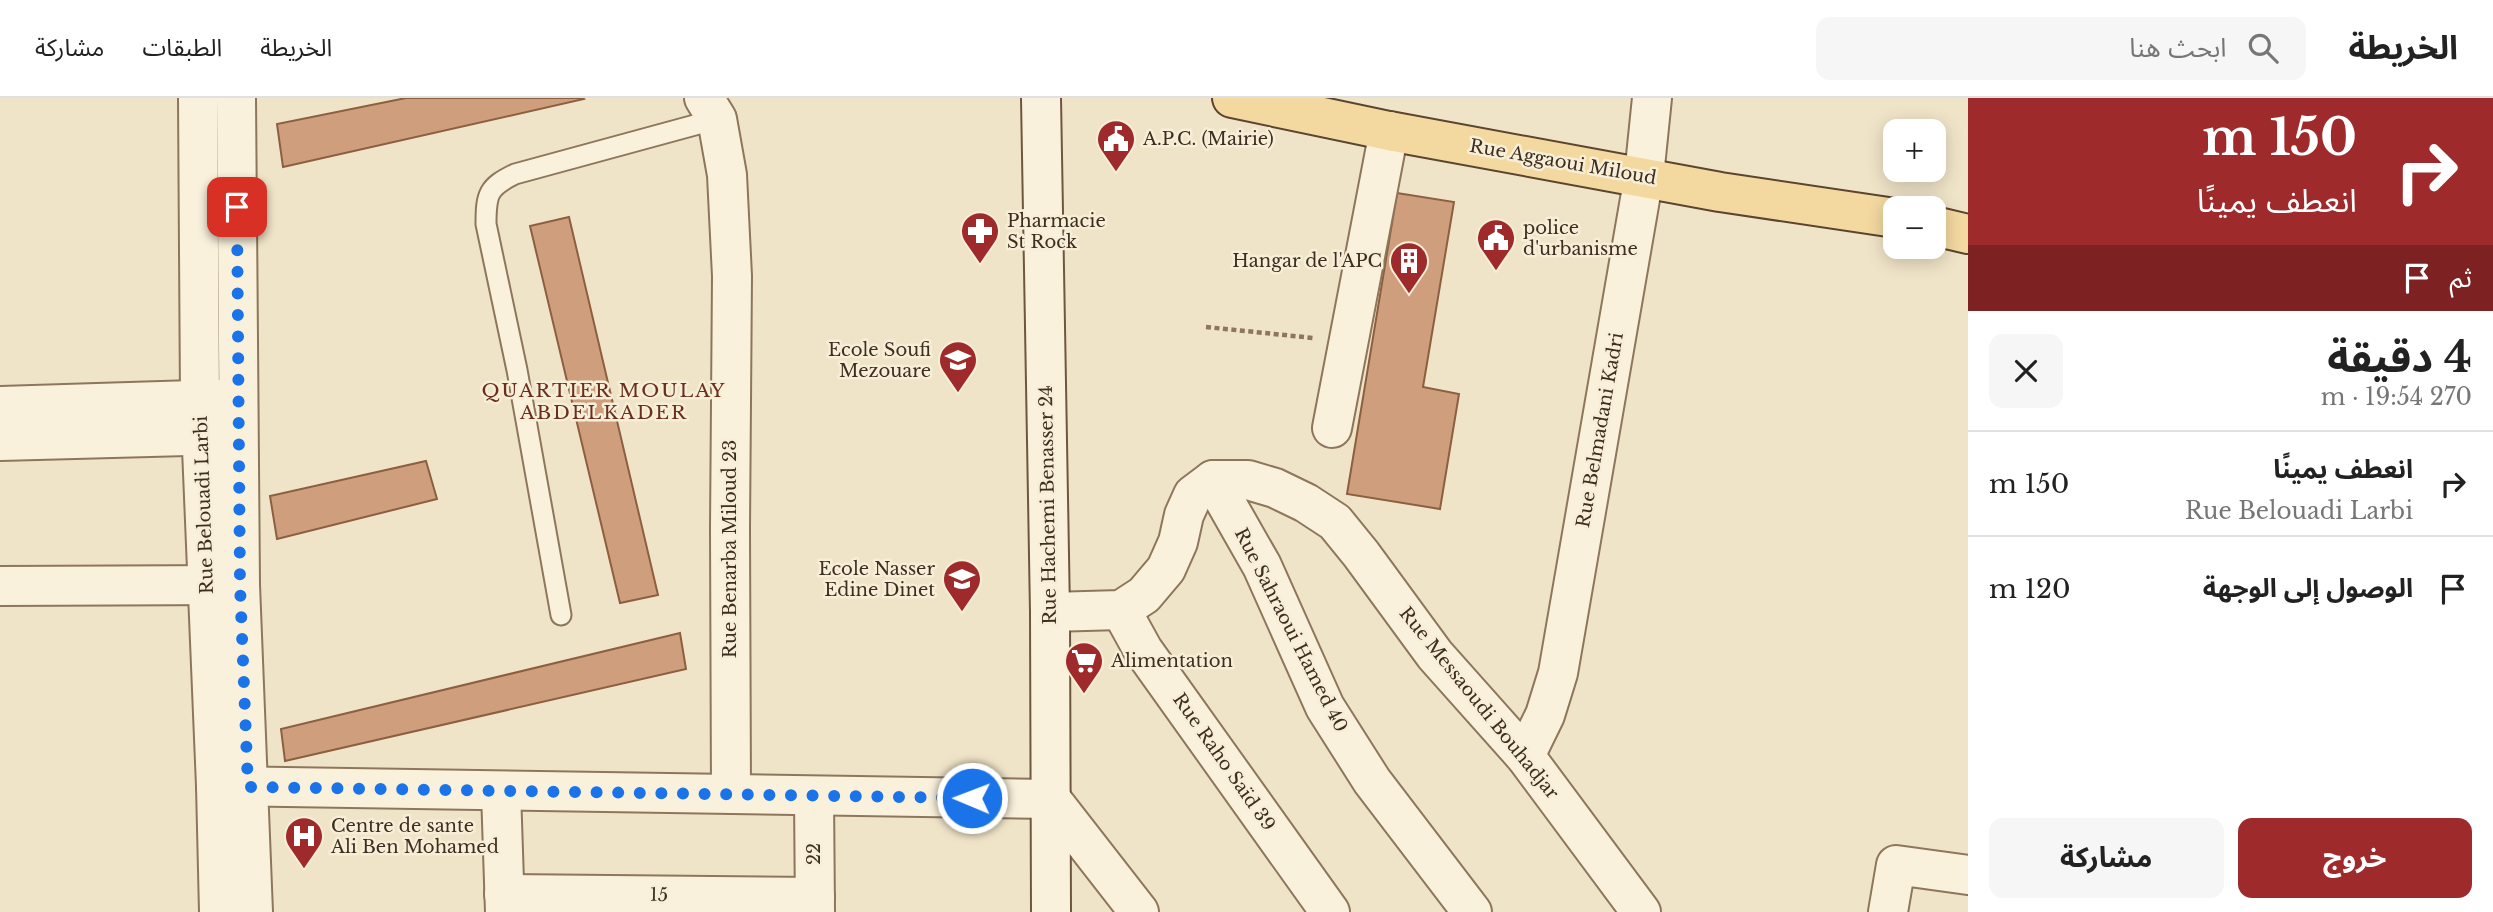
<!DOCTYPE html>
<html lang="ar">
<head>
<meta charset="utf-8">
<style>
  body { margin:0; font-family:"Libre Baskerville","Noto Sans Arabic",serif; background:#f6f6f6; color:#222; direction:rtl; height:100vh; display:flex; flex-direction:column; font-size:26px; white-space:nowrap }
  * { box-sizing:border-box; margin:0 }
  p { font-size:23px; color:#767676 }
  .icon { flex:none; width:38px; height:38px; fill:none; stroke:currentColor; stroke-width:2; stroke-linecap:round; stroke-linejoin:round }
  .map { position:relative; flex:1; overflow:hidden; direction:ltr }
  .drawer { display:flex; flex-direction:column; background:#fff; width:525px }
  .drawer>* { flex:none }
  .hud { background:#9e2a2b; color:#fff; overflow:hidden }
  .tools { position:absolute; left:1883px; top:21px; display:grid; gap:14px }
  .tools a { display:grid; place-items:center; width:63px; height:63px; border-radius:14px; background:#fff; box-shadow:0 4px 18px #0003; font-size:35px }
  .pin { position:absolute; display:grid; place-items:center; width:60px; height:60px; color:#fff; margin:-30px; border-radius:14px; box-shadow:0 4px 10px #0006 }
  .me { position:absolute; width:77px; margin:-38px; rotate:271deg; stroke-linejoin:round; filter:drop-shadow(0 0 5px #0008) }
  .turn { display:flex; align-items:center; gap:24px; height:147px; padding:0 21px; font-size:32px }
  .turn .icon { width:91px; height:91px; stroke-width:2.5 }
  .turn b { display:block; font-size:49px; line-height:60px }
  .then { display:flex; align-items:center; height:66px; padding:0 21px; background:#0003; gap:14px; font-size:26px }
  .round { display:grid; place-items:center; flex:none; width:74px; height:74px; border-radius:14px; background:#f6f6f6 }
  .headline { display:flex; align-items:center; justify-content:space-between; height:119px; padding:0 21px }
  h1 { font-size:42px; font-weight:700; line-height:52px }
  .cta { display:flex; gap:14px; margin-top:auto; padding:14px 21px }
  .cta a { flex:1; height:80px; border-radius:14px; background:#9e2a2b; color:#fff; font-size:28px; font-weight:700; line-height:80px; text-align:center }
  .cta a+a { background:#f6f6f6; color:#222 }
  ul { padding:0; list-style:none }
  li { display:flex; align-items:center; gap:21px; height:105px; padding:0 21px; border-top:2px solid #e0e0e0 }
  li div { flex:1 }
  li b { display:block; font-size:26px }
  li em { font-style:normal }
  header { display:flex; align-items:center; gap:42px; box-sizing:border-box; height:98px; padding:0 35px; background:#fff; border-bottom:2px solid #e0e0e0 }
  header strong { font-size:33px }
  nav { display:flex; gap:38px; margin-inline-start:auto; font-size:24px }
  .search { width:490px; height:63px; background:#f6f6f6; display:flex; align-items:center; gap:18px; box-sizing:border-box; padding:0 24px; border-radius:14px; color:#767676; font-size:26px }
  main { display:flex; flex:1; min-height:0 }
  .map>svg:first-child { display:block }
</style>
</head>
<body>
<header>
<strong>الخريطة</strong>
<div class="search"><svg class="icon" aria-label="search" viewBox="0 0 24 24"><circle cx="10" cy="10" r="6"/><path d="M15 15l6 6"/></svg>ابحث هنا</div>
<nav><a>الخريطة</a><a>الطبقات</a><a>مشاركة</a></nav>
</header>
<main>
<section class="drawer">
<div class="hud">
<div class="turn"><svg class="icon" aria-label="right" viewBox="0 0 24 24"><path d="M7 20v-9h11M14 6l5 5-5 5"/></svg><div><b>150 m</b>انعطف يمينًا</div></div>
<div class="then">ثم<svg class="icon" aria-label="arrive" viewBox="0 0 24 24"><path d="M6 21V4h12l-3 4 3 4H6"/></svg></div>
</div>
<div class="headline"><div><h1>4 دقيقة</h1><p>270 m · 19:54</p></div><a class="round"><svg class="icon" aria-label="close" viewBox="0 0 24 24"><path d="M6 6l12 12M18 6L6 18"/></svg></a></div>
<ul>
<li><svg class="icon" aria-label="right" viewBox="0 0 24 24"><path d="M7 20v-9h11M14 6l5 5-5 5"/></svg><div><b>انعطف يمينًا</b><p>Rue Belouadi Larbi</p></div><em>150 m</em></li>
<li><svg class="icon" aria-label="arrive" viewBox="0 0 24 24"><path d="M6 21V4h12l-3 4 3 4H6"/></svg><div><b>الوصول إلى الوجهة</b></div><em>120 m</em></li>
</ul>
<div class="cta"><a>خروج</a><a>مشاركة</a></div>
</section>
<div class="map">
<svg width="1968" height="814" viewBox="0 0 1968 814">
  <rect width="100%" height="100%" fill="#f0e4c8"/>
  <g fill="#cf9f7d" stroke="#8d5f41" stroke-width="2">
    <path d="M 406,0 L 583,0 L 584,1 L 283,69 L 277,26 Z"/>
    <path d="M 1397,95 L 1454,104 L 1423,289 L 1459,296 L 1440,411 L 1347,396 Z"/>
    <path d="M 569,119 L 658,497 L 620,505 L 530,128 Z"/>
    <path d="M 426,363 L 437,401 L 277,441 L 270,398 Z"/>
    <path d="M 680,535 L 686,571 L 285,663 L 281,631 Z"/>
  </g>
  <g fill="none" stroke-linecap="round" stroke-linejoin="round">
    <defs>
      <path id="lane" d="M 561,517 L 517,272 L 486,126 C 486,96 488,89 515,76 L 717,21"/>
      <g id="street">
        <path d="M 198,0 L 200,302 L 216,688 L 219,814"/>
        <path d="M 236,0 L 240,487 L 253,814"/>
        <path d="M 704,0 L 717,21 L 727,77 L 732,178 L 730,431 L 731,696"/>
        <path d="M 0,308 L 226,301"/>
        <path d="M 1332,330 L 1389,33"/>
        <path d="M 0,343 L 225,337"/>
        <path d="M 1213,382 L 1262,468 L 1325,609 L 1372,683 L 1472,814"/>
        <path d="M 0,488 L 231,487"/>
        <path d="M 1121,512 L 1143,552 L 1330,814"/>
        <path d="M 1050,514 L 1121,512 L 1144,497 L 1166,471 L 1178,444 L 1184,417 L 1193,397 L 1213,382 L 1248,382 L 1275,390 L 1306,405 L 1335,424 L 1361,456 L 1435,557 L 1525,658 L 1641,814"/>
        <path d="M 1525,658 L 1545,617 L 1558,575 L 1644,78 L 1652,0"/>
        <path d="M 216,688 L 1051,701 L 1139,814"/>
        <path d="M 501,693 L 505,814"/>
        <path d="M 814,698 L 815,814"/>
        <path d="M 504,796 L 815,799"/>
        <path d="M 1888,814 L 1896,767 L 1968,777"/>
      </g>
      <path id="secondary" d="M 1041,0 L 1050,514 L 1051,814"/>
      <g id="primary">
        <path d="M 1232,0 L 1389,33 L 1720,94 L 1895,120"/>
        <path d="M 1934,128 L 1968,136"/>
      </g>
    </defs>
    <use href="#lane" stroke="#8d765c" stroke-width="23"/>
    <use href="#street" stroke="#8d765c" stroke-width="42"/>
    <use href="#secondary" stroke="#6f573f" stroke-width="42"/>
    <use href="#primary" stroke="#5b4430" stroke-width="42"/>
    <path stroke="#8d765c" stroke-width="4.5" stroke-dasharray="5 3.5" stroke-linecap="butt" d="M 1206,229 L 1313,240"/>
    <use href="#lane" stroke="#faf1dc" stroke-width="19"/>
    <use href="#street" stroke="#faf1dc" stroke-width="38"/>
    <use href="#secondary" stroke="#faf1dc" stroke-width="38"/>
    <use href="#primary" stroke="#f3d9a0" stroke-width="38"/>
  </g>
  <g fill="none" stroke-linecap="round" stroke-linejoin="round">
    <path stroke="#1a73e8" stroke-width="12" stroke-dasharray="0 21.6" d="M 237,109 L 240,487 L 248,689 L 972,700"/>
  </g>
  <defs>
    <symbol id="civic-pin" viewBox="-11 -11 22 30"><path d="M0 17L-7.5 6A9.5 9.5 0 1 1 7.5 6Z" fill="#9e2a2b" stroke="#f7eed8"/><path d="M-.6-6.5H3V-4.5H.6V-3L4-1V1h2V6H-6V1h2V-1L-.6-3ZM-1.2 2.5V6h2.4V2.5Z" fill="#fff"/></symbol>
    <symbol id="pharmacy-pin" viewBox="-11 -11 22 30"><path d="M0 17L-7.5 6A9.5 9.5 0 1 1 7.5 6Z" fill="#9e2a2b" stroke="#f7eed8"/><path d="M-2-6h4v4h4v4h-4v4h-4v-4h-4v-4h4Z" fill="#fff"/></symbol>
    <symbol id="building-pin" viewBox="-11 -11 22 30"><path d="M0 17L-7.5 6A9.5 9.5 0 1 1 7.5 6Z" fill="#9e2a2b" stroke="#f7eed8"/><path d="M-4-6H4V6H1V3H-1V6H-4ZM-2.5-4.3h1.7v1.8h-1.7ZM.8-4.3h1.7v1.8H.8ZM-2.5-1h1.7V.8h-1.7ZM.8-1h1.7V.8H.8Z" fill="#fff"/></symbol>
    <symbol id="school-pin" viewBox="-11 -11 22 30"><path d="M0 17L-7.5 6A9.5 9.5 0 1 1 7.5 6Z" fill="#9e2a2b" stroke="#f7eed8"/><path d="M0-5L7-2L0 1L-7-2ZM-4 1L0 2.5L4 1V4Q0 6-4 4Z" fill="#fff"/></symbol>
    <symbol id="supermarket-pin" viewBox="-11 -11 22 30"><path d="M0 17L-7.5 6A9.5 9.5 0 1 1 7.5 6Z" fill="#9e2a2b" stroke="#f7eed8"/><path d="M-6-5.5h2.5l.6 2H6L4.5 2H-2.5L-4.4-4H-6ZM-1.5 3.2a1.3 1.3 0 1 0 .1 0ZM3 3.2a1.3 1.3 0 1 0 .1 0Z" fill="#fff"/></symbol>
    <symbol id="hospital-pin" viewBox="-11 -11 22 30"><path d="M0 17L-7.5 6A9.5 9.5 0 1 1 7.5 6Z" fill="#9e2a2b" stroke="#f7eed8"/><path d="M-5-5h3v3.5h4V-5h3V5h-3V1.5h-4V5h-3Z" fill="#fff"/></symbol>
  </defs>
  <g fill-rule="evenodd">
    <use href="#civic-pin" x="1094" y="19" width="44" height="60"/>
    <use href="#pharmacy-pin" x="958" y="111" width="44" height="60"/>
    <use href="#civic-pin" x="1474" y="118" width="44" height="60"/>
    <use href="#building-pin" x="1387" y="141" width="44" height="60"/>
    <use href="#school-pin" x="936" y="240" width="44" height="60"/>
    <use href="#school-pin" x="940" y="459" width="44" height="60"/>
    <use href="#supermarket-pin" x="1062" y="541" width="44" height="60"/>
    <use href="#hospital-pin" x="282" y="716" width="44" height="60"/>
  </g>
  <g text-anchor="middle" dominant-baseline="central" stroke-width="5" stroke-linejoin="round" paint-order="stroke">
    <g font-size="18" fill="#3d2e20" stroke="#f7eed8" text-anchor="start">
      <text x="1143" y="41">A.P.C. (Mairie)</text>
      <text x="1007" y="123">Pharmacie<tspan x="1007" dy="21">St Rock</tspan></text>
      <text x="1523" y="130">police<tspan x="1523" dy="21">d'urbanisme</tspan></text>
      <text x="1382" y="163" text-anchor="end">Hangar de l'APC</text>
      <text x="931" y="252" text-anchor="end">Ecole Soufi<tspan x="931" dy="21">Mezouare</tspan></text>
      <text x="935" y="471" text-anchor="end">Ecole Nasser<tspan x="935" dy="21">Edine Dinet</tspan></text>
      <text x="1111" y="563">Alimentation</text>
      <text x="331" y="728">Centre de sante<tspan x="331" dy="21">Ali Ben Mohamed</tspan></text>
    </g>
    <g font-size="18" fill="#3d2e20" stroke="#f7eed8">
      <text transform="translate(1563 64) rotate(10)">Rue Aggaoui Miloud</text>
      <text transform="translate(1600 332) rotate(-80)">Rue Belmadani Kadri</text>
      <text transform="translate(204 407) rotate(-92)">Rue Belouadi Larbi</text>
      <text transform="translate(1048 407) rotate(-91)">Rue Hachemi Benasser 24</text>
      <text transform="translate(730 451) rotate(-90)">Rue Benarba Miloud 23</text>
      <text transform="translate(1291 532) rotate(63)">Rue Sahraoui Hamed 40</text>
      <text transform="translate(1479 605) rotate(51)">Rue Messaoudi Bouhadjar</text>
      <text transform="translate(1224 664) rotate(55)">Rue Raho Saïd 39</text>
      <text transform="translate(814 756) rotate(-90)">22</text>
      <text transform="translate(659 797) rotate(1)">15</text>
    </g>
    <g font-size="19" letter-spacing="2" fill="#6b2e1e" stroke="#f7eed8">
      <text x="604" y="292">QUARTIER MOULAY<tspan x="604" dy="22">ABDELKADER</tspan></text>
    </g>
  </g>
</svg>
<div class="tools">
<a>+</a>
<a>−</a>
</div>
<div class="pin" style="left:237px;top:109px;background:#d93025"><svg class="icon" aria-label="arrive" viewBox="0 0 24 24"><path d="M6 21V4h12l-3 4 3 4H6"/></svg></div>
<svg class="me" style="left:972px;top:700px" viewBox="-20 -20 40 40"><circle r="17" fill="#1a73e8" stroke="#fff" stroke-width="3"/><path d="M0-11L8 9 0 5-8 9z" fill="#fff"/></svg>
</div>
</main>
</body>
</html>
